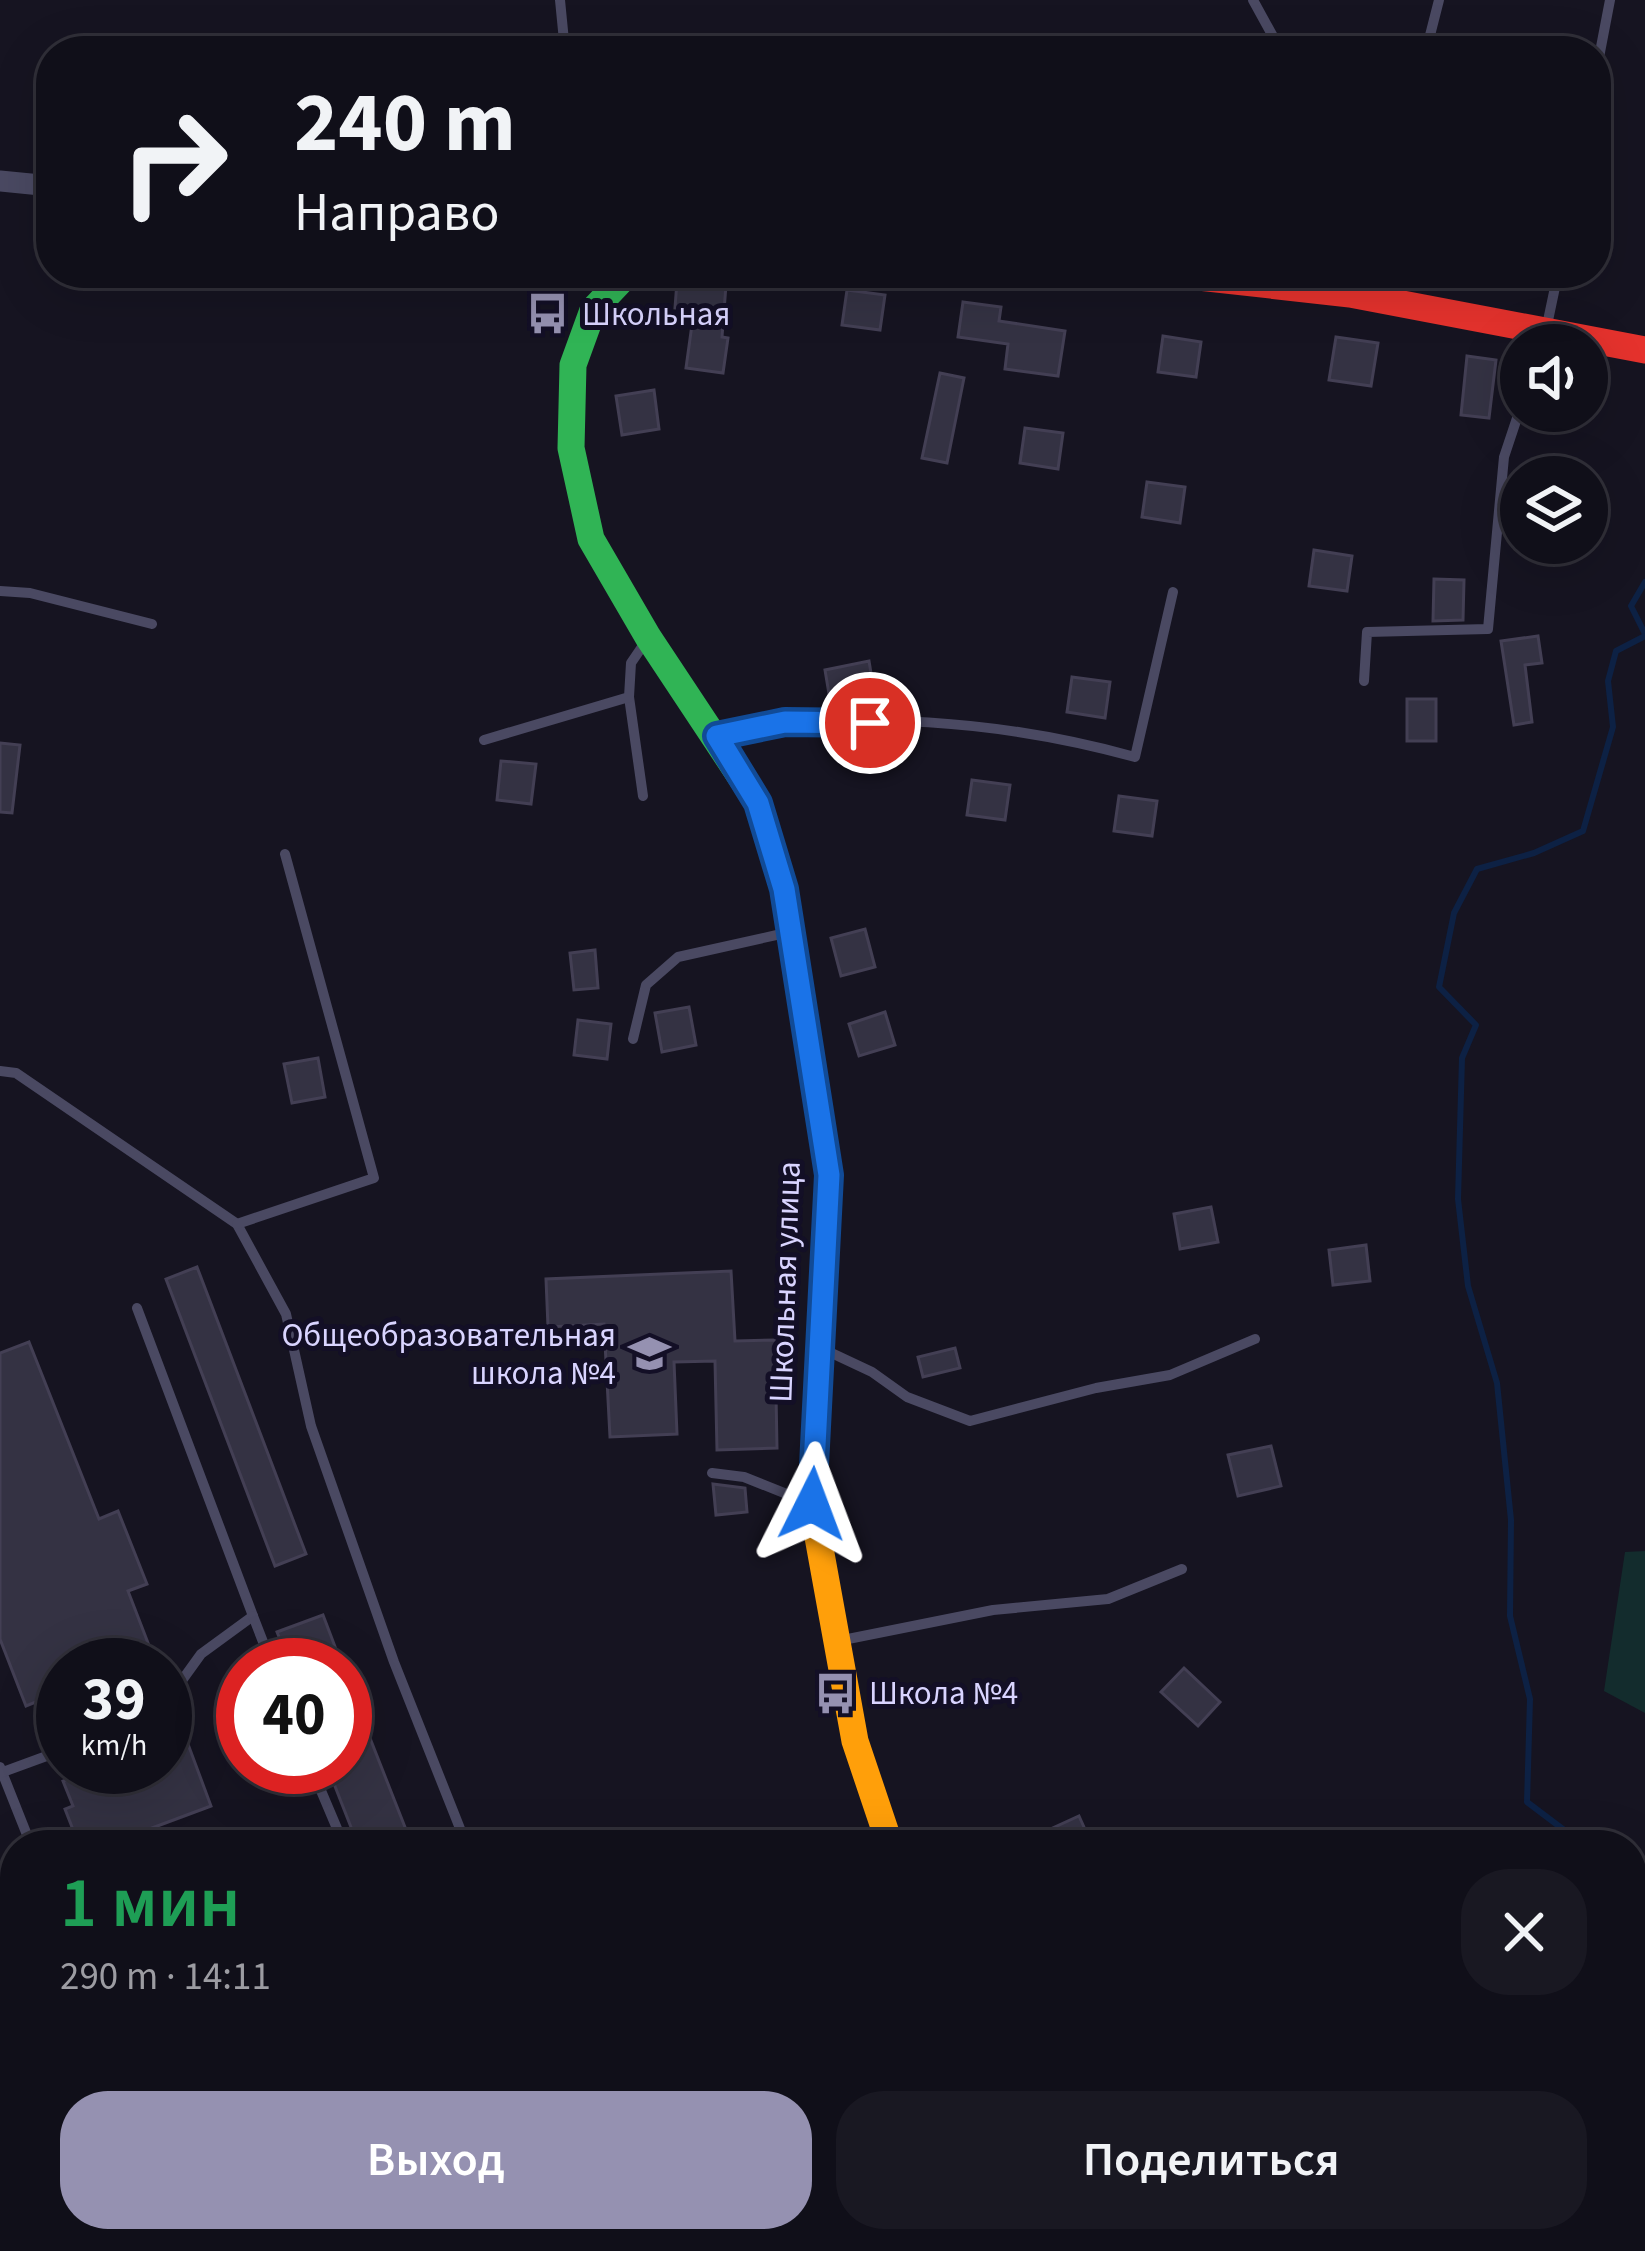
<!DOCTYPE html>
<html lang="ru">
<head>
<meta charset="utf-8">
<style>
  body { margin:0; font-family:"Source Sans 3",sans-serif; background:#191822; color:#f1f3f6; height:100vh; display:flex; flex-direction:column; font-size:45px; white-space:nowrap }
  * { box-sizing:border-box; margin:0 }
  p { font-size:39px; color:#9c9ca2 }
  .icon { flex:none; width:66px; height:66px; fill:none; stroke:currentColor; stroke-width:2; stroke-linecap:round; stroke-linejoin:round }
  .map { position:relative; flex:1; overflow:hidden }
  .panel { position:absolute; left:0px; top:1830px; width:1647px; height:423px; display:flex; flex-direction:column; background:#100f19; border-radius:48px 48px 0 0; box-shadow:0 12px 48px #0002,0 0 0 3px #302f38 }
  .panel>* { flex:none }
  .banner { position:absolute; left:36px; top:36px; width:1575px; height:252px; border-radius:48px; box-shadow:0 12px 48px #0002,0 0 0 3px #302f38; background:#100f19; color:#f1f3f6; overflow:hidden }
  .tools { position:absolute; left:1500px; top:324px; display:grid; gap:24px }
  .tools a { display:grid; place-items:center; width:108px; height:108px; border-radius:50%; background:#100f19; box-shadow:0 12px 48px #0002,0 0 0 3px #302f38; font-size:60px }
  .speed { position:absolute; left:36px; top:1638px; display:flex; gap:24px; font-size:60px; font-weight:700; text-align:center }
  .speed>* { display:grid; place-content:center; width:156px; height:156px; border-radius:50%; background:#100f19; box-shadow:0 12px 48px #0002,0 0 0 3px #302f38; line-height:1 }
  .speed small { font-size:30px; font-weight:400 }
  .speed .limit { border:18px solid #d22; background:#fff; color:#111 }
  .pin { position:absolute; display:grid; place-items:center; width:102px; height:102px; color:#fff; margin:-51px; border:6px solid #fff; border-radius:50%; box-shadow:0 3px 12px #0007 }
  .me { position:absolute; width:132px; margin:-66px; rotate:3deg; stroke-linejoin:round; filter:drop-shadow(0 0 9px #0008) }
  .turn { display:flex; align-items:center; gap:42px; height:252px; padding:0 60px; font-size:54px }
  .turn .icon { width:156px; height:156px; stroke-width:2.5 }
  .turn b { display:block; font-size:84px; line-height:102px }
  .round { display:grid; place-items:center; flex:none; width:126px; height:126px; border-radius:48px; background:#191822 }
  .headline { display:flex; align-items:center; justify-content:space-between; height:204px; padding:0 60px }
  h1 { font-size:72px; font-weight:600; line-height:90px; color:#1e9e55 }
  .primary-button { display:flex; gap:24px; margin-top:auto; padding:24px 60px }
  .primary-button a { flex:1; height:138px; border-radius:48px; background:#9591b1; color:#fff; font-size:48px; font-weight:600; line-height:138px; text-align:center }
  .primary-button a+a { background:#191822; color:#f1f3f6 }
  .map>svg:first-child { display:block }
</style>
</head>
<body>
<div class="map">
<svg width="1645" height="2251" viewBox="0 0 1645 2251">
  <rect width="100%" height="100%" fill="#161421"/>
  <path fill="#132c2d" d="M 1645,1551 L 1645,1713 L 1604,1691 L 1625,1552 Z"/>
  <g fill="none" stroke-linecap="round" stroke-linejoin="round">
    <g stroke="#0d2144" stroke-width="6">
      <path d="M 1645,582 L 1631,606 L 1645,634"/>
      <path d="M 1584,1845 L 1527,1802 L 1530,1699 L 1510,1616 L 1511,1520 L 1497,1383 L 1468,1286 L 1458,1199 L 1462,1058 L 1476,1025 L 1439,987 L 1454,913 L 1477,869 L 1534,853 L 1583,831 L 1613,727 L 1608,681 L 1616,651 L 1645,636"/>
      <path d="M 1632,2108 L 1645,2116"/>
    </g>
  </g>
  <g fill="#343243" stroke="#433f54" stroke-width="3">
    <path d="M 677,281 L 726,285 L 722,337 L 728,338 L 723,373 L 686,368 L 694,310 L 675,308 Z"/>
    <path d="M 847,290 L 885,295 L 880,330 L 842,325 Z"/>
    <path d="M 963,302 L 1001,307 L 999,321 L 1065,331 L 1058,376 L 1005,369 L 1008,344 L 958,337 Z"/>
    <path d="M 1163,336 L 1201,342 L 1196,377 L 1158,372 Z"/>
    <path d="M 1336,337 L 1378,343 L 1371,386 L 1329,380 Z"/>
    <path d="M 1467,356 L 1496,360 L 1489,418 L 1461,415 Z"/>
    <path d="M 940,373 L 964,378 L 947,463 L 922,458 Z"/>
    <path d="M 654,390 L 659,429 L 622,435 L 616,396 Z"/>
    <path d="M 1025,428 L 1063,433 L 1058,469 L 1020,463 Z"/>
    <path d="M 1147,482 L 1185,487 L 1180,523 L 1142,517 Z"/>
    <path d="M 1314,550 L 1352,556 L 1347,591 L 1309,586 Z"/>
    <path d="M 1434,579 L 1464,580 L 1463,620 L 1433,621 Z"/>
    <path d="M 1538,636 L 1542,663 L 1525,665 L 1532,722 L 1514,725 L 1501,641 Z"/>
    <path d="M 869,661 L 874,691 L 830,700 L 825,670 Z"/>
    <path d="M 1072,677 L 1110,682 L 1105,718 L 1067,712 Z"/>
    <rect x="1407" y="699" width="29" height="42"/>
    <path d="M 0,743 L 20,745 L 12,813 L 0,812 Z"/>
    <path d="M 501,761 L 536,764 L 531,804 L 497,800 Z"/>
    <path d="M 972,780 L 1010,785 L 1005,820 L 967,815 Z"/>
    <path d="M 1119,796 L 1157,801 L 1152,836 L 1114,831 Z"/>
    <path d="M 865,929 L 875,967 L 841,976 L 831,938 Z"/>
    <path d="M 595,950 L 598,988 L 574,990 L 570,953 Z"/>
    <path d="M 689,1007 L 696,1045 L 662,1052 L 655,1013 Z"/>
    <path d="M 885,1012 L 895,1045 L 859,1056 L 849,1024 Z"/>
    <path d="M 578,1020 L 611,1024 L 607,1059 L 574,1055 Z"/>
    <path d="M 318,1058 L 325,1097 L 292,1103 L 284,1064 Z"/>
    <path d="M 1211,1207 L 1218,1242 L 1180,1249 L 1174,1214 Z"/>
    <path d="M 1366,1245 L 1370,1281 L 1333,1285 L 1329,1250 Z"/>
    <path d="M 197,1267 L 306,1554 L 275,1566 L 166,1279 Z"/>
    <path d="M 731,1271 L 735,1341 L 775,1340 L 777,1448 L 717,1450 L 715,1361 L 674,1362 L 677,1434 L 610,1437 L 604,1324 L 548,1327 L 546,1279 Z"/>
    <path d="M 29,1342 L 99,1519 L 118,1511 L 147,1584 L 128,1591 L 153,1656 L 130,1665 L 63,1665 L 63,1691 L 26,1706 L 0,1639 L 0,1353 Z"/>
    <path d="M 955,1348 L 960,1368 L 923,1377 L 918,1357 Z"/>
    <path d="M 1271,1446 L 1281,1486 L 1238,1496 L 1228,1455 Z"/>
    <path d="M 713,1484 L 745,1488 L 747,1512 L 716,1515 Z"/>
    <path d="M 323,1615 L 342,1665 L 290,1665 L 277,1632 Z"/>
    <path d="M 1184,1668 L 1220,1702 L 1198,1726 L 1161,1692 Z"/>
    <path d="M 345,1677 L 346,1677 L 412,1845 L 358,1845 L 329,1771 L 345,1767 Z"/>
    <path d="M 185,1736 L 211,1806 L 152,1828 L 158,1845 L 79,1845 L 65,1809 L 73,1806 L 63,1781 L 100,1767 L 117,1767 L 124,1786 L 161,1771 L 165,1743 Z"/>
    <path d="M 1079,1816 L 1092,1845 L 1050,1845 L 1044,1832 Z"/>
  </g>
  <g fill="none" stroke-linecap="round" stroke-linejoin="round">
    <g stroke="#4a4962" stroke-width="10">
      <path d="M 560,0 L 565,51"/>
      <path d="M 1253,0 L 1281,51"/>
      <path d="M 1426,51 L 1439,0"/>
      <path d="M 1596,73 L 1610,0"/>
      <path d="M 1546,330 L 1558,273"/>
      <path d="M 0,591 L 30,593 L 152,624"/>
      <path d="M 1364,681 L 1367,632 L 1488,629 L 1504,457 L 1521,406"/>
      <path d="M 629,697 L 643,796"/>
      <path d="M 720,735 C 854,708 1004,721 1135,757 L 1173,592"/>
      <path d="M 484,740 L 629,697 L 631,663 L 646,641"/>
      <path d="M 633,1039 L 646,985 L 678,957 L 790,932"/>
      <path d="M 0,1071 L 16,1073 L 237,1224 L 286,1314 L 311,1426 L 394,1662 L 461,1831 L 474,1845"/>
      <path d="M 237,1224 L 374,1178 L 285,854"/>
      <path d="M 137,1308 L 253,1616 L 201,1654 L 165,1704"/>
      <path d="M 823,1349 L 872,1372 L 907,1397 L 970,1421 L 1096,1388 L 1170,1375 L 1255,1339"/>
      <path d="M 712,1473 L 744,1477 L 809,1503"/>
      <path d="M 253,1616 L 272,1665"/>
      <path d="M 838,1641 L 993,1610 L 1108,1599 L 1182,1569"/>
      <path d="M 0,1767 L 31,1845"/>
      <path d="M 311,1767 L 344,1845"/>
      <path d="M 0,1773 L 63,1750"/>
      <path d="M 437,2238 L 454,2251"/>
      <path d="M 529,2238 L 531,2251"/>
      <path d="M 1634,2251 L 1645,2249"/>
    </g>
    <g stroke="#4a4962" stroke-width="21">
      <path d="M 0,181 L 51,186"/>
      <path d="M 595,273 L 619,278"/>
    </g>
    <path stroke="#30b455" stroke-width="27" d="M 628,273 L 593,310 L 573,365 L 571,448 L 591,539 L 648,637 L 758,803 L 784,889 L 829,1175 L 817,1409"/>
    <path stroke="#ff9f0a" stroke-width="27" d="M 817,1409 L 812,1504 L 855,1741 L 890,1845"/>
    <g stroke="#e5322d" stroke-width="27">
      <path d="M 1162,273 L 1350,294 L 1645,350"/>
      <path d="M 1130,2238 L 1134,2251"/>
    </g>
  </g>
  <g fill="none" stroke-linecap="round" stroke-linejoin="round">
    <defs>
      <path id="route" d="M 812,1504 L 829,1175 L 784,889 L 758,803 L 717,736 L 785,722 L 870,723"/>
    </defs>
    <use href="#route" stroke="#114b97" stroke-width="30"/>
    <use href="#route" stroke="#1a73e8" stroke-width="21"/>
  </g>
  <defs>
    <symbol id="bus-bare" viewBox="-9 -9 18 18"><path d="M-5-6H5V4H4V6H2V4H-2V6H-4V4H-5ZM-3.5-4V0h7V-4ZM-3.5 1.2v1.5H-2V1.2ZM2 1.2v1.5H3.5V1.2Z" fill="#9591b1" stroke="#130f26" stroke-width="2.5" paint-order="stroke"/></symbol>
    <symbol id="school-bare" viewBox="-9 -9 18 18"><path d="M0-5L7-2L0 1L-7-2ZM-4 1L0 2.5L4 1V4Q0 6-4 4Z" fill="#9591b1" stroke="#130f26" stroke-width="2.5" paint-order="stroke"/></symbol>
  </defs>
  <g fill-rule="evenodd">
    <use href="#bus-bare" x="518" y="284" width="59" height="59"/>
    <use href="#school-bare" x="620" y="1324" width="59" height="59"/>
    <use href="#bus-bare" x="806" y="1664" width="59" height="59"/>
  </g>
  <g text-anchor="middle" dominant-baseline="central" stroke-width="10" stroke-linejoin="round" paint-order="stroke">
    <g font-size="33" fill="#d9d4ff" stroke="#130f26" text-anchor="start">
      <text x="582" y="314">Школьная</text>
      <text x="616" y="1335" text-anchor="end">Общеобразовательная<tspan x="616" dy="38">школа №4</tspan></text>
      <text x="869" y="1693">Школа №4</text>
    </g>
    <g font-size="33" fill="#d9d4ff" stroke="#130f26">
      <text transform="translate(785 1282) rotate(-88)">Школьная улица</text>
    </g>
  </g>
</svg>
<div class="tools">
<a><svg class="icon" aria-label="sound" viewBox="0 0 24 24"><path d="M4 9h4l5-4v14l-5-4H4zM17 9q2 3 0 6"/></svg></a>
<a><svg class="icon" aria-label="layers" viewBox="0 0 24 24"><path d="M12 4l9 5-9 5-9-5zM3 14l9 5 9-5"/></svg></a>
</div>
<div class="speed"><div>39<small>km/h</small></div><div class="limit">40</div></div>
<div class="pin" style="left:870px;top:723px;background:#d93025"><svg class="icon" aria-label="arrive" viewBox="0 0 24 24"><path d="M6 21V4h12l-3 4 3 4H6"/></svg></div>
<svg class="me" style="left:812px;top:1504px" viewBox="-20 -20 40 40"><path d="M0-17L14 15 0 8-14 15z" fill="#1a73e8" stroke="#fff" stroke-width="4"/></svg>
<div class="banner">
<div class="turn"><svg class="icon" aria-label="right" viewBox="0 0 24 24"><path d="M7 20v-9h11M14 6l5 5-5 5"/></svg><div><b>240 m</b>Направо</div></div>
</div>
<section class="panel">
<div class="headline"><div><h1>1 мин</h1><p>290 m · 14:11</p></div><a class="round"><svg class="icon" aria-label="close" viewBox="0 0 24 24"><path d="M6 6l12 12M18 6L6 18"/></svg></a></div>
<div class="primary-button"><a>Выход</a><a>Поделиться</a></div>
</section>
</div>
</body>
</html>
